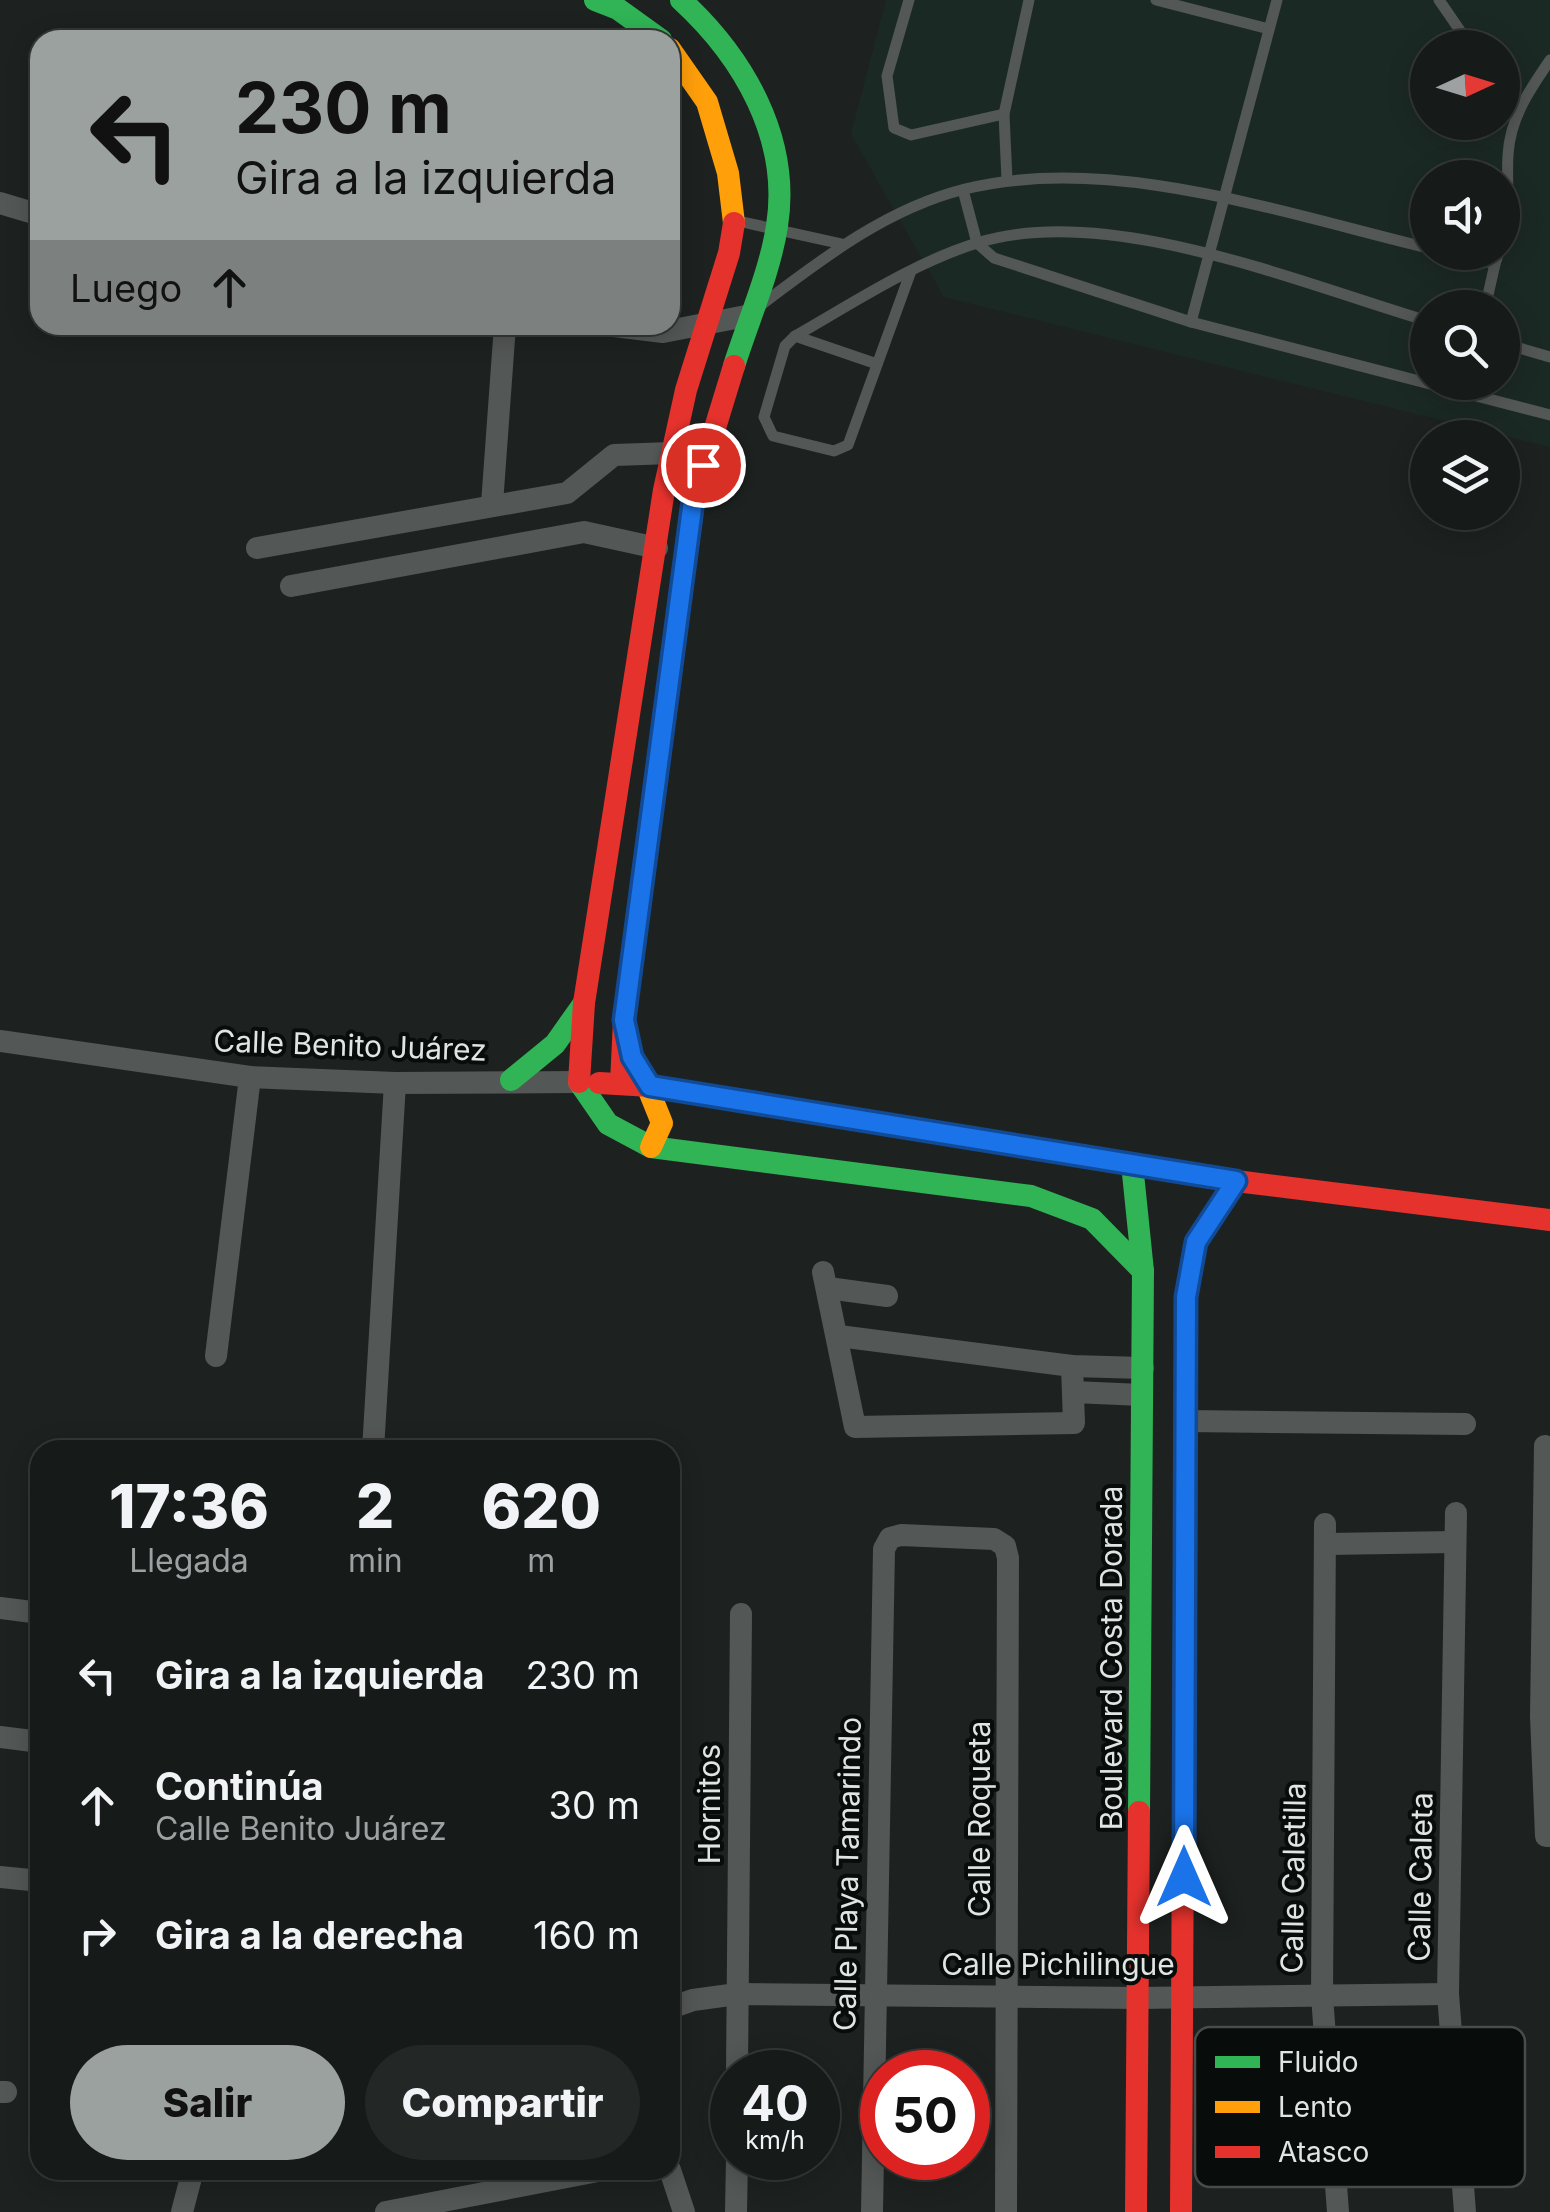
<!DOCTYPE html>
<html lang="es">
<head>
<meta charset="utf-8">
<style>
  body { margin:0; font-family:Inter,sans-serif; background:#232725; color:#f1f3f6; height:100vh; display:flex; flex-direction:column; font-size:38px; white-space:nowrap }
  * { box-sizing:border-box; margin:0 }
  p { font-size:32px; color:#9ea1a2 }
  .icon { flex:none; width:55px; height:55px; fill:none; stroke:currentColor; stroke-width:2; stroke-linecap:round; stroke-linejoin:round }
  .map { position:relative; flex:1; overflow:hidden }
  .side { position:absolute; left:30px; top:1440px; width:650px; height:740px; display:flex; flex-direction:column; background:#161a18; border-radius:30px; box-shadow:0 5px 25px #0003,0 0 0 2px #353837 }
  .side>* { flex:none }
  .guide { position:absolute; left:30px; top:30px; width:650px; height:305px; border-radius:30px; box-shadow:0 5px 25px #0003,0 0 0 2px #353837; background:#9ba19e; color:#111; overflow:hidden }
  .needle { width:65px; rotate:86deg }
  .tools { position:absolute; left:1410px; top:30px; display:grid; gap:20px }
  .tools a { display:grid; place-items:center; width:110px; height:110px; border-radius:50%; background:#161a18; box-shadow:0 5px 25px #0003,0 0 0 2px #353837; font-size:50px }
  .speed { position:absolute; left:710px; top:2050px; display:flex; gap:20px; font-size:50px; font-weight:700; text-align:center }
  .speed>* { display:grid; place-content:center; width:130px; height:130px; border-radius:50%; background:#161a18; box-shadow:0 5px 25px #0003,0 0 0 2px #353837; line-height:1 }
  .speed small { font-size:25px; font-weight:400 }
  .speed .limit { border:15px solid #d22; background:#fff; color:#111 }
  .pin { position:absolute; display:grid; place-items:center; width:85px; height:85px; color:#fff; margin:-42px; border:5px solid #fff; border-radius:50%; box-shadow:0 2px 10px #0007 }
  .me { position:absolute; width:110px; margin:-55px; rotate:0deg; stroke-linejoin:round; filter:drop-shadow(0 0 8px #0008) }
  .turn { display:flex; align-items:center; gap:35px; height:210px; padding:0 40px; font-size:45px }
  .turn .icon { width:130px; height:130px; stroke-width:2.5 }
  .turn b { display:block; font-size:70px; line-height:85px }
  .then { display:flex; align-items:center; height:95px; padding:0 40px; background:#0003; gap:20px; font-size:38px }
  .eta { display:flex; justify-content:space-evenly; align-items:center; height:170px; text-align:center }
  .eta b { font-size:60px; font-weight:800; line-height:70px }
  .primary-button { display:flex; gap:20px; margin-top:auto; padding:20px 40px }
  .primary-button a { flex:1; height:115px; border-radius:60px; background:#9ba19e; color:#111; font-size:40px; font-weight:800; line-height:115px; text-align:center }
  .primary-button a+a { background:#232725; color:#f1f3f6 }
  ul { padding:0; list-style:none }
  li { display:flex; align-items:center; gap:30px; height:130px; padding:0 40px }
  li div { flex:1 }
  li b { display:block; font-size:38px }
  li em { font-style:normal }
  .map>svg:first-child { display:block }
</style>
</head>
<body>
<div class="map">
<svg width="1550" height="2212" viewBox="0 0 1550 2212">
  <rect width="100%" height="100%" fill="#1d2220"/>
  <path fill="#1b2924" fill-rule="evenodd" d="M 886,0 L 1550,0 L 1550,447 L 944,297 L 851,134 ZM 1428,48 L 1502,48 L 1502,122 L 1428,122 ZM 1428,178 L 1502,178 L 1502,252 L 1428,252 ZM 1428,308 L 1502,308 L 1502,382 L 1428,382 Z"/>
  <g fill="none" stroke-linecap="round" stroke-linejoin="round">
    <g stroke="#535756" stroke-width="11">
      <path d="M 909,0 L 887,76 L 894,128 L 911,135 L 1004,114"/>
      <path d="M 1156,0 L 1269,29"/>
      <path d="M 1439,0 L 1472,48"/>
      <path d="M 1502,88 L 1521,102"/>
      <path d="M 1007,180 L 1004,114 L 1029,0"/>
      <path d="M 963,190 L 977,243 L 994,258 L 1191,322 L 1550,415"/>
      <path d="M 738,221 L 842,244"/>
      <path d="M 1502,243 C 1512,213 1506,185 1508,155 C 1510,118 1530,89 1550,60"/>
      <path d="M 1445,252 L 1495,264 L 1499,252"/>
      <path d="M 911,271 L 848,445 L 834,451 L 773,436 L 764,417 L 785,346 L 795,336 C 853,303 913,263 977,243 C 1106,202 1300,283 1428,321"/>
      <path d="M 761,305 C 823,258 888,208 965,189 C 1111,153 1285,214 1428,248"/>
      <path d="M 1485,308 L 1495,264"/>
      <path d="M 1191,322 L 1277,0"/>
      <path d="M 795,336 L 877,364"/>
      <path d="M 1502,343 L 1550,357"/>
    </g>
    <g stroke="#535756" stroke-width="22">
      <path d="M 0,203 L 40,215"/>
      <path d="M 606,325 L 663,332 L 746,316"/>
      <path d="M 492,504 L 505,325"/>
      <path d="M 257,548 L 567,493 L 614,455 L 672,453"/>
      <path d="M 291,586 L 584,532 L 657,548"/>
      <path d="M 0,1041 L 250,1077 L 395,1083 L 579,1082"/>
      <path d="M 823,1272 L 855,1427 L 1074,1423 L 1072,1366"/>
      <path d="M 828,1288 L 887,1296"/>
      <path d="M 839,1336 L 1072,1366 L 1143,1368"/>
      <path d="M 216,1356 L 250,1077"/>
      <path d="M 1073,1392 L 1142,1395"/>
      <path d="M 1185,1421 L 1465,1424"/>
      <path d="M 1545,1446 L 1541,1716 L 1546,1836 L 1550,1836"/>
      <path d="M 373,1450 L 395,1083"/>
      <path d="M 1456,1513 L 1448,1994 L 1465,2212"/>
      <path d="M 1325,1524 L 1322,1996 L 1338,2212"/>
      <path d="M 1327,1544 L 1454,1542"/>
      <path d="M 0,1608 L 40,1613"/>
      <path d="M 0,1737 L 40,1742"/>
      <path d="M 0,1877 L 40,1881"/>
      <path d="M 670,2008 L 693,2000 L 737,1994 L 1138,1998 L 1448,1994"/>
      <path d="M 737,2072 L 741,1614"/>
      <path d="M 0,2092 L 6,2092"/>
      <path d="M 670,2170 L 684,2212"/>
      <path d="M 182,2212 L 193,2170"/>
      <path d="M 386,2212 L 603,2170"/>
      <path d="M 736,2212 L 737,2158"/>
      <path d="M 872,2212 L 884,1549 L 890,1538 L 901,1535 L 994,1539 L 1005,1546 L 1008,1558 L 1006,2212"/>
    </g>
    <g stroke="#30b455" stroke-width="22">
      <path d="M 595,0 L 618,9 L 661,40"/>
      <path d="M 681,0 C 743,57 791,138 777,226 C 770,272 748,321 734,366"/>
      <path d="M 511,1080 L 555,1044 L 584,1003"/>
      <path d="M 579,1082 L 608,1124 L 651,1147 L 1031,1196 L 1092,1219 L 1143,1271"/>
      <path d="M 1132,1164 L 1143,1271 L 1139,1812"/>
      <path d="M 1185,1437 L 1186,1297 L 1196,1242 L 1236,1181"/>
    </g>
    <g stroke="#ff9f0a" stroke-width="22">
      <path d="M 670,49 L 707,102 L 728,173 L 734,223"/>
      <path d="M 641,1071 L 662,1123 L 651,1147"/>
    </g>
    <g stroke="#e5322d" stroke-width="22">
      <path d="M 579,1082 L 584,1003 L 664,490 L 686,390 L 729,253 L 734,223"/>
      <path d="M 599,1083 L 651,1086 L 1236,1181 L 1550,1220"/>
      <path d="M 621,1083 L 624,1020 L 695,493 L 734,366"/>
      <path d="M 1136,2212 L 1139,1812"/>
      <path d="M 1181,2212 L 1185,1437"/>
    </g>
  </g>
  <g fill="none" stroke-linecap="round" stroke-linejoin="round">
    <defs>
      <path id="route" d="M 703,465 L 694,493 L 624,1020 L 632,1057 L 650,1086 L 1236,1181 L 1196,1242 L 1186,1297 L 1184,1877"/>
    </defs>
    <use href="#route" stroke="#114b97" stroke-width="25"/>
    <use href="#route" stroke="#1a73e8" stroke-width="18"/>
  </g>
  <g text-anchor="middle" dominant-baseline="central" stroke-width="8" stroke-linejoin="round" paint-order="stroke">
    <g font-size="30" fill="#dfe5e2" stroke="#080c0b">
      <text transform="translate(350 1045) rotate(2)">Calle Benito Juárez</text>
      <text transform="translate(1111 1658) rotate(-90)">Boulevard Costa Dorada</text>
      <text transform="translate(709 1804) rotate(-90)">Hornitos</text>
      <text transform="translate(979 1819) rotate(-90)">Calle Roqueta</text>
      <text transform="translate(847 1874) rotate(-89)">Calle Playa Tamarindo</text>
      <text transform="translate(1420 1877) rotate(-89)">Calle Caleta</text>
      <text transform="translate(1293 1878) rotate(-89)">Calle Caletilla</text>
      <text x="1058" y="1964">Calle Pichilingue</text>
    </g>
  </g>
  <rect x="1195" y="2027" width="330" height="160" rx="15" fill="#080c0b" stroke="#484d4c" stroke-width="2.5"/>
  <rect x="1215" y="2056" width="45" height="12" fill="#30b455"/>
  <rect x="1215" y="2101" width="45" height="12" fill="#ff9f0a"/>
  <rect x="1215" y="2146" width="45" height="12" fill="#e5322d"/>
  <g font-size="28" fill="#dfe5e2">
    <text x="1278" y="2072">Fluido</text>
    <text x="1278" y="2117">Lento</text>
    <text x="1278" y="2162">Atasco</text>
  </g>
</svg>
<div class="tools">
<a><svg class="needle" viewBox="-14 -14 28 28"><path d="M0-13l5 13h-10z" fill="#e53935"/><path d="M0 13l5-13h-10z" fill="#9ea1a2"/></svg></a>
<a><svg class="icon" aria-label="sound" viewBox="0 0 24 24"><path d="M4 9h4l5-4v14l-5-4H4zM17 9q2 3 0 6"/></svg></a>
<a><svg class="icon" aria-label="search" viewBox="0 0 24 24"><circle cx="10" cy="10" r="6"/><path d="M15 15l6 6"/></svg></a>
<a><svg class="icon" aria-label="layers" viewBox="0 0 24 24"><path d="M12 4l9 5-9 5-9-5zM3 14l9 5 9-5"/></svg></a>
</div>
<div class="speed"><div>40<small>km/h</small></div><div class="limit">50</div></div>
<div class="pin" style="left:703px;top:465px;background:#d93025"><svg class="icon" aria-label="arrive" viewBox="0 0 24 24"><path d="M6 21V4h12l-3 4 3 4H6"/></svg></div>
<svg class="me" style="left:1184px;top:1877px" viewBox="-20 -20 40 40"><path d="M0-17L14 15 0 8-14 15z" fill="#1a73e8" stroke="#fff" stroke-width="4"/></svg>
<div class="guide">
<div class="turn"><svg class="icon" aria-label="left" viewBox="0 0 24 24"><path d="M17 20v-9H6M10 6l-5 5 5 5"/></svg><div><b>230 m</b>Gira a la izquierda</div></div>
<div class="then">Luego<svg class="icon" aria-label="ahead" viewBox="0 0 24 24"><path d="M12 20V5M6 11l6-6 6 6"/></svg></div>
</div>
<section class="side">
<div class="eta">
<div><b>17:36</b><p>Llegada</p></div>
<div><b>2</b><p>min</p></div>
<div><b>620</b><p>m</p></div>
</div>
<ul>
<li><svg class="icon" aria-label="left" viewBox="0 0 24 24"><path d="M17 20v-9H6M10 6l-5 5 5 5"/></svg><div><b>Gira a la izquierda</b></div><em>230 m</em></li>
<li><svg class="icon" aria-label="ahead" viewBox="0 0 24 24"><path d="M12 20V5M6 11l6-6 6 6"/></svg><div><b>Continúa</b><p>Calle Benito Juárez</p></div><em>30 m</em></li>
<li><svg class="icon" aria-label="right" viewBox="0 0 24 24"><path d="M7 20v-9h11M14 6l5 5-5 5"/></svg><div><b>Gira a la derecha</b></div><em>160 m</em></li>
</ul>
<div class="primary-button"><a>Salir</a><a>Compartir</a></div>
</section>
</div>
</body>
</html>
